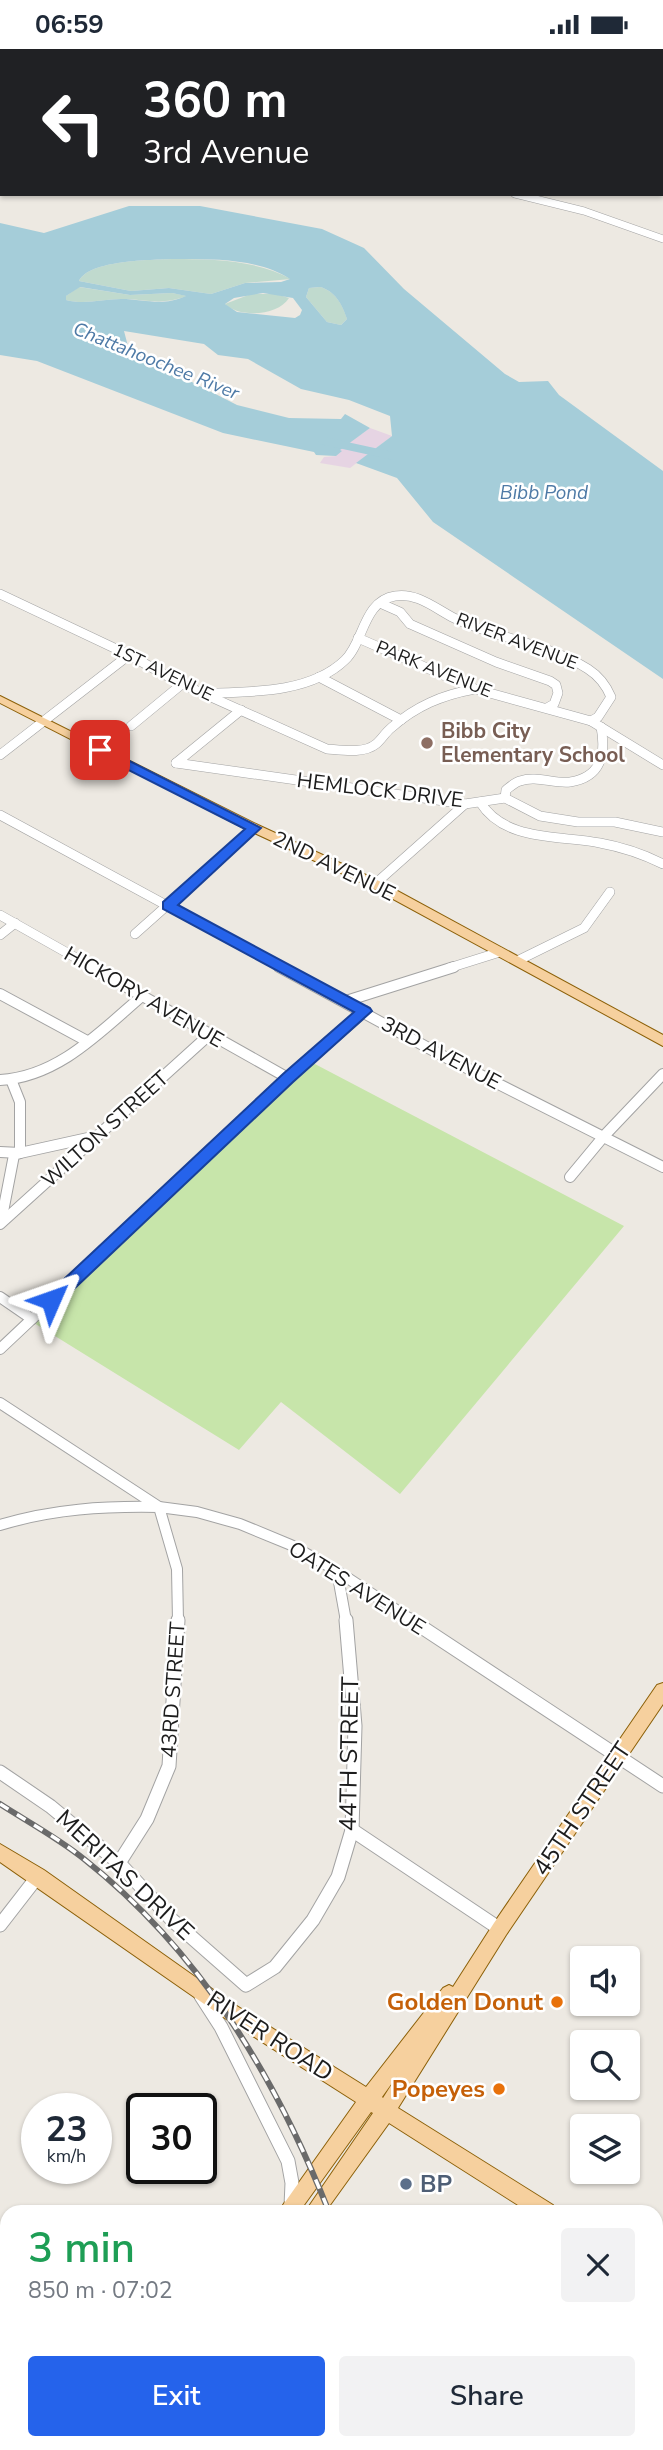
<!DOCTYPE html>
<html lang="en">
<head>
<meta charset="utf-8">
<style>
  body { margin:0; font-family:"Nunito Sans",sans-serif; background:#f2f2f3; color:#1f2937; height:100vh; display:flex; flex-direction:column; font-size:26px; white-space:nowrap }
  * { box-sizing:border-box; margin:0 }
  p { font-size:23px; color:#747a83 }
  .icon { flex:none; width:38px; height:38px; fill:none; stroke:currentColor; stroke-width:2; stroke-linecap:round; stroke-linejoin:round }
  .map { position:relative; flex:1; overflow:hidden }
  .details { position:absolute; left:0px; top:2156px; width:663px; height:245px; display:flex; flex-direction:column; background:#fff; border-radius:21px 21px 0 0; box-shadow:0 2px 5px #0004 }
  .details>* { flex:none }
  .top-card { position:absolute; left:0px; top:0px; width:663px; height:147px; box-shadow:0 2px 5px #0004; background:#202124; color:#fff; overflow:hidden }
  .fabs { position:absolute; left:570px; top:1897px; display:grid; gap:14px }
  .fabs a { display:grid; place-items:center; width:70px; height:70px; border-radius:7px; background:#fff; box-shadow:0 2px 5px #0004; font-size:35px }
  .speed { position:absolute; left:21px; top:2044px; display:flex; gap:14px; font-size:35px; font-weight:700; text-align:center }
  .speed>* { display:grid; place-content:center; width:91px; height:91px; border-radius:50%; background:#fff; box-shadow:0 2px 5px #0004; line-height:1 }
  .speed small { font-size:18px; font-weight:400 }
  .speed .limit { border:4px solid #111; border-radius:10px; background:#fff; color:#111 }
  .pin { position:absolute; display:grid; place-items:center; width:60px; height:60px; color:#fff; margin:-30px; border-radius:14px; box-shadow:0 4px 10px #0006 }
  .me { position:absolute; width:77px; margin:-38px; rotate:47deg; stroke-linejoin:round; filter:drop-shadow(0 0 5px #0008) }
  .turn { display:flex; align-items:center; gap:24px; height:147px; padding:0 28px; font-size:32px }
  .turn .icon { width:91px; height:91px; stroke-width:2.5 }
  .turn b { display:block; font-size:49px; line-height:60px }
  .round { display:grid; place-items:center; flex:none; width:74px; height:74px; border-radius:7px; background:#f2f2f3 }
  .summary { display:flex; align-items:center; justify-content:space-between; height:119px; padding:0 28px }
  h1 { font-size:42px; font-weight:600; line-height:52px; color:#1e9e55 }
  .primary-button { display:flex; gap:14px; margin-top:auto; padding:14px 28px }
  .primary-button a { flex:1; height:80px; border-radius:7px; background:#2563eb; color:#fff; font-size:28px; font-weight:600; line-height:80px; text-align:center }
  .primary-button a+a { background:#f2f2f3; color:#1f2937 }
  .status { display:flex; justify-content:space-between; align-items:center; height:49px; padding:0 35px; background:#fff; direction:ltr }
  .status svg { height:19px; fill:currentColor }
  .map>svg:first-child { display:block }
</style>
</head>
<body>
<div class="status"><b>06:59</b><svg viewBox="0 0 49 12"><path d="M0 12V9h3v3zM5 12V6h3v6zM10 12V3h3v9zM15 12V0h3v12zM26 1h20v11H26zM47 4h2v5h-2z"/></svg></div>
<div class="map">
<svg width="663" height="2401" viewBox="0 0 663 2401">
  <rect width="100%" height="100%" fill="#ede9e2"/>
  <path fill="#e6d4e3" d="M 370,379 L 392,387 L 350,419 L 320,414 L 324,408 L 336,407 L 339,401 Z"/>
  <path fill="#c7e5aa" d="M 313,1014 L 624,1177 L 400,1445 L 281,1353 L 239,1401 L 34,1274 Z"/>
  <g fill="#c0dace">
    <path d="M 173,210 C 212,210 257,211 291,230 L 245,234 L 211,245 L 169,239 L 131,242 L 79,232 C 89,211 151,211 173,210 Z"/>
    <path d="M 79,238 L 130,246 L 172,244 L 187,247 C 160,257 147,250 121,250 C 102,250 85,256 66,251 L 66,247 Z"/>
    <path d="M 320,238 C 335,242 342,255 347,270 L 341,276 L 327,273 L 306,248 L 309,239 Z"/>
    <path d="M 251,245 L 276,245 L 289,249 C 278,267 239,269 225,255 Z"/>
  </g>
  <path fill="#c0f6c5" d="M 374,0 L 663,0 L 663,147 L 632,145 L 662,145 L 662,2 L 371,2 Z"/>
  <path fill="#a5cdd9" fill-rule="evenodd" d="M 129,157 L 200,157 L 322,180 L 364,199 L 404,240 L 505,325 L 519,333 L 548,332 L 559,346 L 663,422 L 663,630 L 433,473 L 397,429 L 356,414 L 392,387 L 390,367 L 349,351 L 301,340 L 248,310 L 218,306 L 204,295 L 124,282 L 129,301 L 237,356 L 289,369 L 341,370 L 345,365 L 370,379 L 340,401 L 342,402 L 336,407 L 316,406 L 314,403 L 223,384 L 37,312 L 0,306 L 0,174 L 44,184 ZM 173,210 C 210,210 259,209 290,230 L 281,233 L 245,234 L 211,245 L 169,239 L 131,242 L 79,232 C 89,211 151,211 173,210 ZM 80,238 L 130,246 L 172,244 L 186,247 C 162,258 145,250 121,250 C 102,250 85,256 66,251 L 66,247 ZM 320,238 C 335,242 342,255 347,270 L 341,276 L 327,273 L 306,248 L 309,239 ZM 263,244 L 293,249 L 302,261 L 300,266 L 295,269 L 237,263 L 225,255 L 234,249 Z"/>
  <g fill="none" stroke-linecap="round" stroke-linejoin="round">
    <path fill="#a5cdd9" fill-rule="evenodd" d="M 324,388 L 393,403 L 399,407 L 393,411 L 320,395 L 318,392 Z"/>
    <defs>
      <g id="minor-far3">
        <path d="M 143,0 L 149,2"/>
        <path d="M 216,2 L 219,0"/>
        <path d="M 515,145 L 584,162 L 663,190"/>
      </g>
      <g id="minor-far2">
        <path d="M 0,545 L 129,606 L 182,635 L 327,700 C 341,701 364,705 376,695 C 381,691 385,684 391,679 C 416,657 442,646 475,640"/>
        <path d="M 382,555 L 400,563 L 410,575 L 496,613 L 550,632 L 556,636 L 558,644 L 554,655 L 547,659"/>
        <path d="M 358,589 L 475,640 L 591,672 L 663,716"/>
        <path d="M 319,628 L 401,671"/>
        <path d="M 213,644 C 255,643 312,643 345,611 C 364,593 363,552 395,547 C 417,543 436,560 454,569 C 497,590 547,594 588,620 C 599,627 606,636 611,648 L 598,668 L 591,672"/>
        <path d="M 131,677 L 182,635"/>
        <path d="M 0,706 L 129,606"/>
        <path d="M 176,714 L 465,755 L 505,749 L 540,767 L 578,773 L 615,773 L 663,783"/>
        <path d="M 176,714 L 241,661"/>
        <path d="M 505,749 L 506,741 C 510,738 515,733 520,732 C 536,726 554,735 570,733 C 602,728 606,704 601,678"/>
        <path d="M 480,753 C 505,793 559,786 600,794 C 622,798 643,805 663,815"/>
        <path d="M 0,766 L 282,919"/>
        <path d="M 375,835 L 465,755"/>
        <path d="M 0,866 L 94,919"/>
        <path d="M 135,885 L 254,779"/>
        <path d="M 0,886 L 15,874"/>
        <path d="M 519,911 L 584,879 L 610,843"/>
        <path d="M 449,919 L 500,903"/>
      </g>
      <g id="minor-far1">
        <path d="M 91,918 L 288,1029"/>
        <path d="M 279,918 L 445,1008 L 663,1118"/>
        <path d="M 0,945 L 87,992"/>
        <path d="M 346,952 L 454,918"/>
        <path d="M 0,1031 C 58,1028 100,983 142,947"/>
        <path d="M 0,1103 L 20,1104 L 97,1087"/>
        <path d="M 570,1128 L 604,1087 L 663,1025"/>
        <path d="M 1,1173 L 14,1106 L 20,1104 L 20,1053 L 12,1033"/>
        <path d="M 0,1175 L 209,986"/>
        <path d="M 0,1248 L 32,1270"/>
        <path d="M 0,1300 L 288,1029 L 365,962"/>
        <path d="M 0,1354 L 159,1458 L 197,1463 L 240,1475 L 291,1496 L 337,1522 L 413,1572"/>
        <path d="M 0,1476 C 53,1460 104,1457 159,1458 L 177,1520 L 178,1572"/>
        <path d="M 337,1522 L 346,1572"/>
      </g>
      <g id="minor">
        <path d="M 411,1571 L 663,1737"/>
        <path d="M 0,1723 L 50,1757 L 119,1814 L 172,1871 L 246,1936 L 275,1918 L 313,1871 L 338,1828 L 352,1781 L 355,1677 L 346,1571"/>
        <path d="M 352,1781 L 500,1880"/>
        <path d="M 119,1814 L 147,1770 L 169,1717 L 178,1571"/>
        <path d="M 0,1876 L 38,1827"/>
        <path d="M 201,1947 L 221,1978 L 288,2112 L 292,2134 L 291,2157"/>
      </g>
      <g id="major">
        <path d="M 0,647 L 258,776 L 379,832 L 663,986 L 663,997 L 371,838 L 250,782 L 0,654 Z"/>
        <path d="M 663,1634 L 663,1655 L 506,1886 L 398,2059 L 553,2156 L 555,2163 L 529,2163 L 389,2074 L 325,2163 L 305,2163 L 373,2064 L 371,2063 L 299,2163 L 278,2163 L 356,2053 L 220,1966 L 0,1813 L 0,1795 L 44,1821 L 232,1954 L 366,2038 L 443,1939 L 449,1936 L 453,1938 L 494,1874 L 657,1636 ZM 397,2027 L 383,2049 L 382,2048 Z"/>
        <path d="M 656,2204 L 663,2206 L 663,2226 L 656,2224 Z"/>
        <path d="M 125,2394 L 150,2394 L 147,2401 L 122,2401 Z"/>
      </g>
    </defs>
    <use href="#minor-far3" stroke="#a3a3a3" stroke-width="8"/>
    <use href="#minor-far2" stroke="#a3a3a3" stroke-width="10"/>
    <use href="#minor-far1" stroke="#a3a3a3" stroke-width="12"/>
    <use href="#minor" stroke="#a3a3a3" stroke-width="15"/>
    <use href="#major" stroke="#8c6008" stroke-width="2"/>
    <use href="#minor-far3" stroke="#fff" stroke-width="7"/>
    <use href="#minor-far2" stroke="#fff" stroke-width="9"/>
    <use href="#minor-far1" stroke="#fff" stroke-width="10"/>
    <use href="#minor" stroke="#fff" stroke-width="13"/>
    <use href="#major" fill="#f6d09e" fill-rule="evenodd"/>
    <defs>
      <g id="rail">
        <path d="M 0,1755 C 28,1773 58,1789 84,1810 C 200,1902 275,2027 329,2163"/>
        <path d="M 390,2394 L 392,2401"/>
      </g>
    </defs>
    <use href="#rail" stroke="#6a6a6a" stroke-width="6"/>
    <use href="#rail" stroke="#fff" stroke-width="3.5" stroke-dasharray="10" stroke-linecap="butt"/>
  </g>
  <path fill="#2563eb" stroke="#184099" stroke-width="2" d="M 100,697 L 261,779 L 178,856 L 370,959 L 372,962 L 293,1033 L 57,1256 L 46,1256 L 43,1251 L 46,1247 L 283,1025 L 354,963 L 163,860 L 163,853 L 245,780 L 95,704 L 93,701 Z"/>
  <circle fill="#8d6e63" stroke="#fff" stroke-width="2.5" cx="427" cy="694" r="7"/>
  <g fill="#e8710a" stroke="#fff" stroke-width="2.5">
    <circle cx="557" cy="1953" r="7"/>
    <circle cx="499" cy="2040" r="7"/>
  </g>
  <circle fill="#5c6f8a" stroke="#fff" stroke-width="2.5" cx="406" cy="2135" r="7"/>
  <g text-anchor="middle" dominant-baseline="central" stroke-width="5" stroke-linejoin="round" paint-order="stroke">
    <g font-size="18" fill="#1c1c1c" stroke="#fff">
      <text transform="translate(517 592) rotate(21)">RIVER AVENUE</text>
      <text transform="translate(434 620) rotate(22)">PARK AVENUE</text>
      <text transform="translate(163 623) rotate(26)">1ST AVENUE</text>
    </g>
    <g font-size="19" font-style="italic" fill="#4e7aa6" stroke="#fff">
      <text transform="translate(156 312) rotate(22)">Chattahoochee River</text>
      <text x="544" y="444">Bibb Pond</text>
    </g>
    <g font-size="21" font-weight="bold" fill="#785e54" stroke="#fff" text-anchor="start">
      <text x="441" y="682">Bibb City<tspan x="441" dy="24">Elementary School</tspan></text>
    </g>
    <g font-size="21" fill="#1c1c1c" stroke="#fff">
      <text transform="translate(380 741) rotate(7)">HEMLOCK DRIVE</text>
      <text transform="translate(334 817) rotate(26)">2ND AVENUE</text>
      <text transform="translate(144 948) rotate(30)">HICKORY AVENUE</text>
      <text transform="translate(441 1004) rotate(28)">3RD AVENUE</text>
      <text transform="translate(105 1080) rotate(-42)">WILTON STREET</text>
      <text transform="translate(357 1539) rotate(32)">OATES AVENUE</text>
      <text transform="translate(173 1641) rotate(-86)">43RD STREET</text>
    </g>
    <g font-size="24" fill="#1c1c1c" stroke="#fff">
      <text transform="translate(349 1705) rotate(-89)">44TH STREET</text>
      <text transform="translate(582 1760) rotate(-56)">45TH STREET</text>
      <text transform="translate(125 1826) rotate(43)">MERITAS DRIVE</text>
      <text transform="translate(270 1987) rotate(33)">RIVER ROAD</text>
    </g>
    <g font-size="24" font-weight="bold" fill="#c56008" stroke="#fff" text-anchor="end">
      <text x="543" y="1953">Golden Donut</text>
      <text x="485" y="2040">Popeyes</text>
    </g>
    <g font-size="24" font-weight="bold" fill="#4e5e75" stroke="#fff" text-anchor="start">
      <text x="420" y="2135">BP</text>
    </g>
  </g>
</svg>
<div class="fabs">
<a><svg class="icon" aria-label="sound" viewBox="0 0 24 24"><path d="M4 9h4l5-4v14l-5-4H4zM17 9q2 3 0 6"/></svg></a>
<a><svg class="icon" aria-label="search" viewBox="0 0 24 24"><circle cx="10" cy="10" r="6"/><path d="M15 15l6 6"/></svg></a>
<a><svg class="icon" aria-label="layers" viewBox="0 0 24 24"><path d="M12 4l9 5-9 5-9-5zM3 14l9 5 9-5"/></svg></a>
</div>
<div class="speed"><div>23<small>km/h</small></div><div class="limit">30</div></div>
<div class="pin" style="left:100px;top:701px;background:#d93025"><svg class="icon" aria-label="arrive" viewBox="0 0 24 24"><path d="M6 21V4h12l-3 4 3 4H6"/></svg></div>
<svg class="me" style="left:51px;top:1251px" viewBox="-20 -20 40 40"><path d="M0-17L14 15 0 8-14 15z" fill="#2563eb" stroke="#fff" stroke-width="4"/></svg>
<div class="top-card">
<div class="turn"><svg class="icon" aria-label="left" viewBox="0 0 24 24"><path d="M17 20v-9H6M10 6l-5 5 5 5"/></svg><div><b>360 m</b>3rd Avenue</div></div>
</div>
<section class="details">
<div class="summary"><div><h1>3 min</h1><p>850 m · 07:02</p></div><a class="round"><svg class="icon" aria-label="close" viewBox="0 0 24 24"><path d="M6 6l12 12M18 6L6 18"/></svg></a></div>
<div class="primary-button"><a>Exit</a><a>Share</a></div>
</section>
</div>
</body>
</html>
